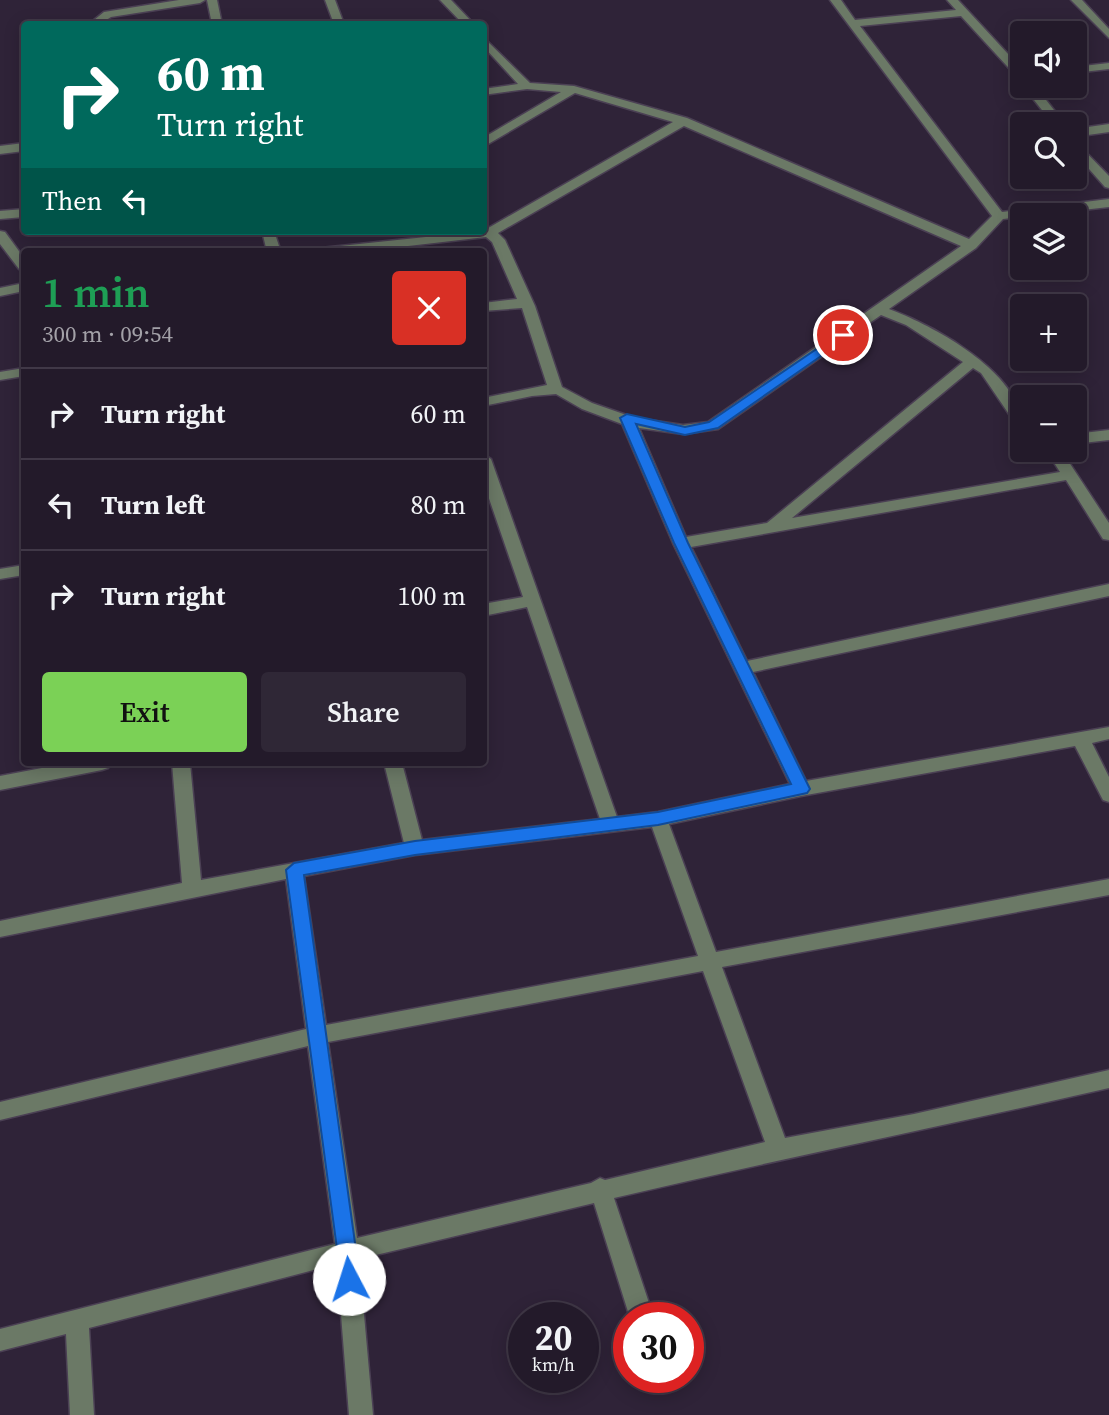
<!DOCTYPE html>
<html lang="en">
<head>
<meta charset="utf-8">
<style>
  body { margin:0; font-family:"Source Serif 4",serif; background:#2f2736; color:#f1f3f6; height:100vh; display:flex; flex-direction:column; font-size:26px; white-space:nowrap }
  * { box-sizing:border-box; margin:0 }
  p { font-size:23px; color:#a3a1a8 }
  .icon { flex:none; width:38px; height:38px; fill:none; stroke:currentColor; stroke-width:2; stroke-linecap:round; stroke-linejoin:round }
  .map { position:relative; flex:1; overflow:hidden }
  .details { position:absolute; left:21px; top:248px; width:466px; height:518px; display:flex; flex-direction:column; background:#231a2a; border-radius:7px; box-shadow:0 4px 18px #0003,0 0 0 2px #403847 }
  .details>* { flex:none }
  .banner { position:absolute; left:21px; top:21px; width:466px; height:214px; border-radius:7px; box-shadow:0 4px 18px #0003,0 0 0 2px #403847; background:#00695c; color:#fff; overflow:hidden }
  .buttons { position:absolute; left:1010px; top:21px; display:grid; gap:14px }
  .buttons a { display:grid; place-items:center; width:77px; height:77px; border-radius:7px; background:#231a2a; box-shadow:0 4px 18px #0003,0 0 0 2px #403847; font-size:35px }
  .speed { position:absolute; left:508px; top:1302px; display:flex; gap:14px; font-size:35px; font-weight:700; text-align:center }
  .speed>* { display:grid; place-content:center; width:91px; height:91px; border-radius:50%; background:#231a2a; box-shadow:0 4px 18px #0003,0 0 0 2px #403847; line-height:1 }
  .speed small { font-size:18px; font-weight:400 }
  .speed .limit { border:10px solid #d22; background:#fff; color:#111 }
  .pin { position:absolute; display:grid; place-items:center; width:60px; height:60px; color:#fff; margin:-30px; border:4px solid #fff; border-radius:50%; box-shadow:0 2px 7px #0007 }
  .me { position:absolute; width:77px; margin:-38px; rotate:355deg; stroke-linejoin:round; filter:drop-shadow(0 0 5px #0008) }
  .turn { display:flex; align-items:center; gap:24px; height:147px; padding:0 21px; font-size:32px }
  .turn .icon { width:91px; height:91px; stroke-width:2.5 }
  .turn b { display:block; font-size:49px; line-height:60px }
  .then { display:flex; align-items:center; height:66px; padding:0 21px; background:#0003; gap:14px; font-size:26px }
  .round { display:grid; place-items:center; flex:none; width:74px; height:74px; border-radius:7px; background:#2f2736 }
  .summary { display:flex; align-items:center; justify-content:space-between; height:119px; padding:0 21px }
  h1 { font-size:42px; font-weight:600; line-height:52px; color:#1e9e55 }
  .primary-button { display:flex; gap:14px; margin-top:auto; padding:14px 21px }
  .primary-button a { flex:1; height:80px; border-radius:7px; background:#7bd156; color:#111; font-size:28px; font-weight:600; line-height:80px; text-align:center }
  .primary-button a+a { background:#2f2736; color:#f1f3f6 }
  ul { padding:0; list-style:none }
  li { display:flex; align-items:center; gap:21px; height:91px; padding:0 21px; border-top:2px solid #403847 }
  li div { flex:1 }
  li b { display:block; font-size:26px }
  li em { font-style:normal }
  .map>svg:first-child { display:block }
</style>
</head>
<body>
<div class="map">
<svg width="1109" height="1415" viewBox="0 0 1109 1415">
  <rect width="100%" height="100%" fill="#2f2338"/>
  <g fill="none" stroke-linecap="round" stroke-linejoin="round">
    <defs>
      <g id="minor">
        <path d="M 179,0 L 205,0 L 200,3 L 111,17 L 100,24 L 89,24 L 104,12 Z"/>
        <path d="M 207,0 L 217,0 L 222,24 L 212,24 Z"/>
        <path d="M 325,0 L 335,0 L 344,24 L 334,24 Z"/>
        <path d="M 440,0 L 451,0 L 474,24 L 463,24 Z"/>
        <path d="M 830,0 L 841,0 L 855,20 L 956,10 L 947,0 L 958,0 L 1022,69 L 1022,79 L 1018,78 L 961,16 L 860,26 L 1002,212 L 1109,199 L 1109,207 L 1003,219 L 976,248 L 889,309 C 934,326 1022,373 1022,427 L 1017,426 L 981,373 L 973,368 L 792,518 L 1060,472 L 1046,450 L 1061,450 L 1109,523 L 1109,540 L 1103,539 L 1066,480 L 691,547 L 747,661 L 1109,584 L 1109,596 L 753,672 L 806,781 L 1109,727 L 1109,739 L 1092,743 L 1109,777 L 1109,802 L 1103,800 L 1075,746 L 801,796 L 669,824 L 716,952 L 1109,879 L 1109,895 L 722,967 L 785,1138 L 914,1114 L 1109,1070 L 1109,1088 C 944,1126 779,1159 614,1198 L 654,1318 L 630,1318 L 594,1203 L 359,1259 L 373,1415 L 349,1415 L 337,1264 L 89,1328 L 94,1415 L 70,1415 L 66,1334 L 0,1351 L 0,1329 L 335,1244 L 308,1046 L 0,1120 L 0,1102 L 306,1029 L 286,879 L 0,937 L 0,921 L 182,883 L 172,763 L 190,763 L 201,880 L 404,843 L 384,763 L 402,763 L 422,840 L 600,819 L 527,607 L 483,616 L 483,604 L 523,597 L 483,481 L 483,454 L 491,459 L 617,817 L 658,812 L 790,784 L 673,543 L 622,424 L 582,409 L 556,394 L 532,396 L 483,406 L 483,398 L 547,385 L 522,308 L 483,311 L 483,303 L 517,299 L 492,242 L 486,237 L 356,252 L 314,252 L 321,248 L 483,231 L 673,122 L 575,93 L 483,147 L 483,138 L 561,92 L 527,89 L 483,95 L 483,89 L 518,84 L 483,46 L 483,37 L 530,83 L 574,86 L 687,118 L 969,239 L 992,216 ZM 684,126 L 961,246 L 708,422 L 683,425 L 635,418 L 592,403 L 562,387 L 535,306 L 505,240 L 498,233 ZM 881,315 L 906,325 L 963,362 L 767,523 L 686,537 L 639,428 L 683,434 L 718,429 ZM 652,827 L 698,956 L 326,1025 L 304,876 L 415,855 ZM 703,971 L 765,1142 L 605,1180 L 600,1178 L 591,1183 L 357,1238 L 328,1042 Z"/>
        <path d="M 1071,0 L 1082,0 L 1109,29 L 1109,38 Z"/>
        <path d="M 1109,63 L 1109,69 L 1074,73 L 1074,67 Z"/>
        <path d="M 1023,86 L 1035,86 L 1065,124 L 1053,124 Z"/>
        <path d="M 1109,124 L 1109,132 L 1074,137 L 1074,129 Z"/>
        <path d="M 1074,140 L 1109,176 L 1109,188 L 1105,187 L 1074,152 Z"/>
        <path d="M 24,143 L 24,151 L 0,154 L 0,146 Z"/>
        <path d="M 24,209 L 24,217 L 0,219 L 0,211 Z"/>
        <path d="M 0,231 L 5,232 L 24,258 L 24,270 L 19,269 L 0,244 Z"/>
        <path d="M 262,231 L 274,231 L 281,252 L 267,252 Z"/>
        <path d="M 24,283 L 24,291 L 0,296 L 0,288 Z"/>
        <path d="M 24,368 L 24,376 L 0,380 L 0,372 Z"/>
        <path d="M 1109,430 L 1109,440 L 1074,444 L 1074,434 Z"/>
        <path d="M 24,565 L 24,575 L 0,579 L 0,569 Z"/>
        <path d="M 68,763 L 111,763 L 108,768 L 102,770 L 0,790 L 0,776 Z"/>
      </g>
    </defs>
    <use href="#minor" stroke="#4b4054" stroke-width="3"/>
    <use href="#minor" fill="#6b7966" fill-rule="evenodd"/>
  </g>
  <path fill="#1a73e8" stroke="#114b97" stroke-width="2" d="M 843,331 L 849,335 L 847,338 L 718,428 L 685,435 L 636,424 L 688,543 L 810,789 L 807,793 L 658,825 L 415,855 L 304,875 L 360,1279 L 357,1286 L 349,1288 L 342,1286 L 286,870 L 294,863 L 415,841 L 658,812 L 791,784 L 674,543 L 620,418 L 627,414 L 685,427 L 709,422 Z"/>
</svg>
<div class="buttons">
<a><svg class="icon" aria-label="sound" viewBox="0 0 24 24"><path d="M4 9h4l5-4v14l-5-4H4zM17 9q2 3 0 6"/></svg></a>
<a><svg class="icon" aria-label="search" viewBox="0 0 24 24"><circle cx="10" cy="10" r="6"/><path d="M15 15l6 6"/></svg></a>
<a><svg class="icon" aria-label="layers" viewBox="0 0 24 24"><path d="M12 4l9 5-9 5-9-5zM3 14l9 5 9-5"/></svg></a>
<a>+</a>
<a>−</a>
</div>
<div class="speed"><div>20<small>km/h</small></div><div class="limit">30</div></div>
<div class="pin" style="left:843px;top:335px;background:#d93025"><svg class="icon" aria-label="arrive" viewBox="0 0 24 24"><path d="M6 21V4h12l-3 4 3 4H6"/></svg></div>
<svg class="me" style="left:349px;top:1279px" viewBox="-20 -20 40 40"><circle r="19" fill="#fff"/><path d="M0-13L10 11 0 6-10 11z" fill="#1a73e8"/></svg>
<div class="banner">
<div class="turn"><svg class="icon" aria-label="right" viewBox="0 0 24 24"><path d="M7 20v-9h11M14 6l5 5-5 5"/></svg><div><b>60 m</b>Turn right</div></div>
<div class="then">Then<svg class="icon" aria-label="left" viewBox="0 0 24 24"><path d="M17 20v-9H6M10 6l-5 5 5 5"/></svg></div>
</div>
<section class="details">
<div class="summary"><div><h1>1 min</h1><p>300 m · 09:54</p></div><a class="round" style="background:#d93025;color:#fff"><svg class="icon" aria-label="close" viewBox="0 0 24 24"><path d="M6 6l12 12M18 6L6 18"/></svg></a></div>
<ul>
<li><svg class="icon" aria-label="right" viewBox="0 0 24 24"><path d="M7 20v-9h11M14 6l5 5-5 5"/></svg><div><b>Turn right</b></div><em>60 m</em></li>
<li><svg class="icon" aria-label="left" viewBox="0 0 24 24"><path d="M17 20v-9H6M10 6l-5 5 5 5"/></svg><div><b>Turn left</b></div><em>80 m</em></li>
<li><svg class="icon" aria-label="right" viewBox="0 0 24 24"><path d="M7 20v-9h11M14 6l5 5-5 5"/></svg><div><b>Turn right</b></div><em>100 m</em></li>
</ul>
<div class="primary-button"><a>Exit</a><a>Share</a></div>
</section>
</div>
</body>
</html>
